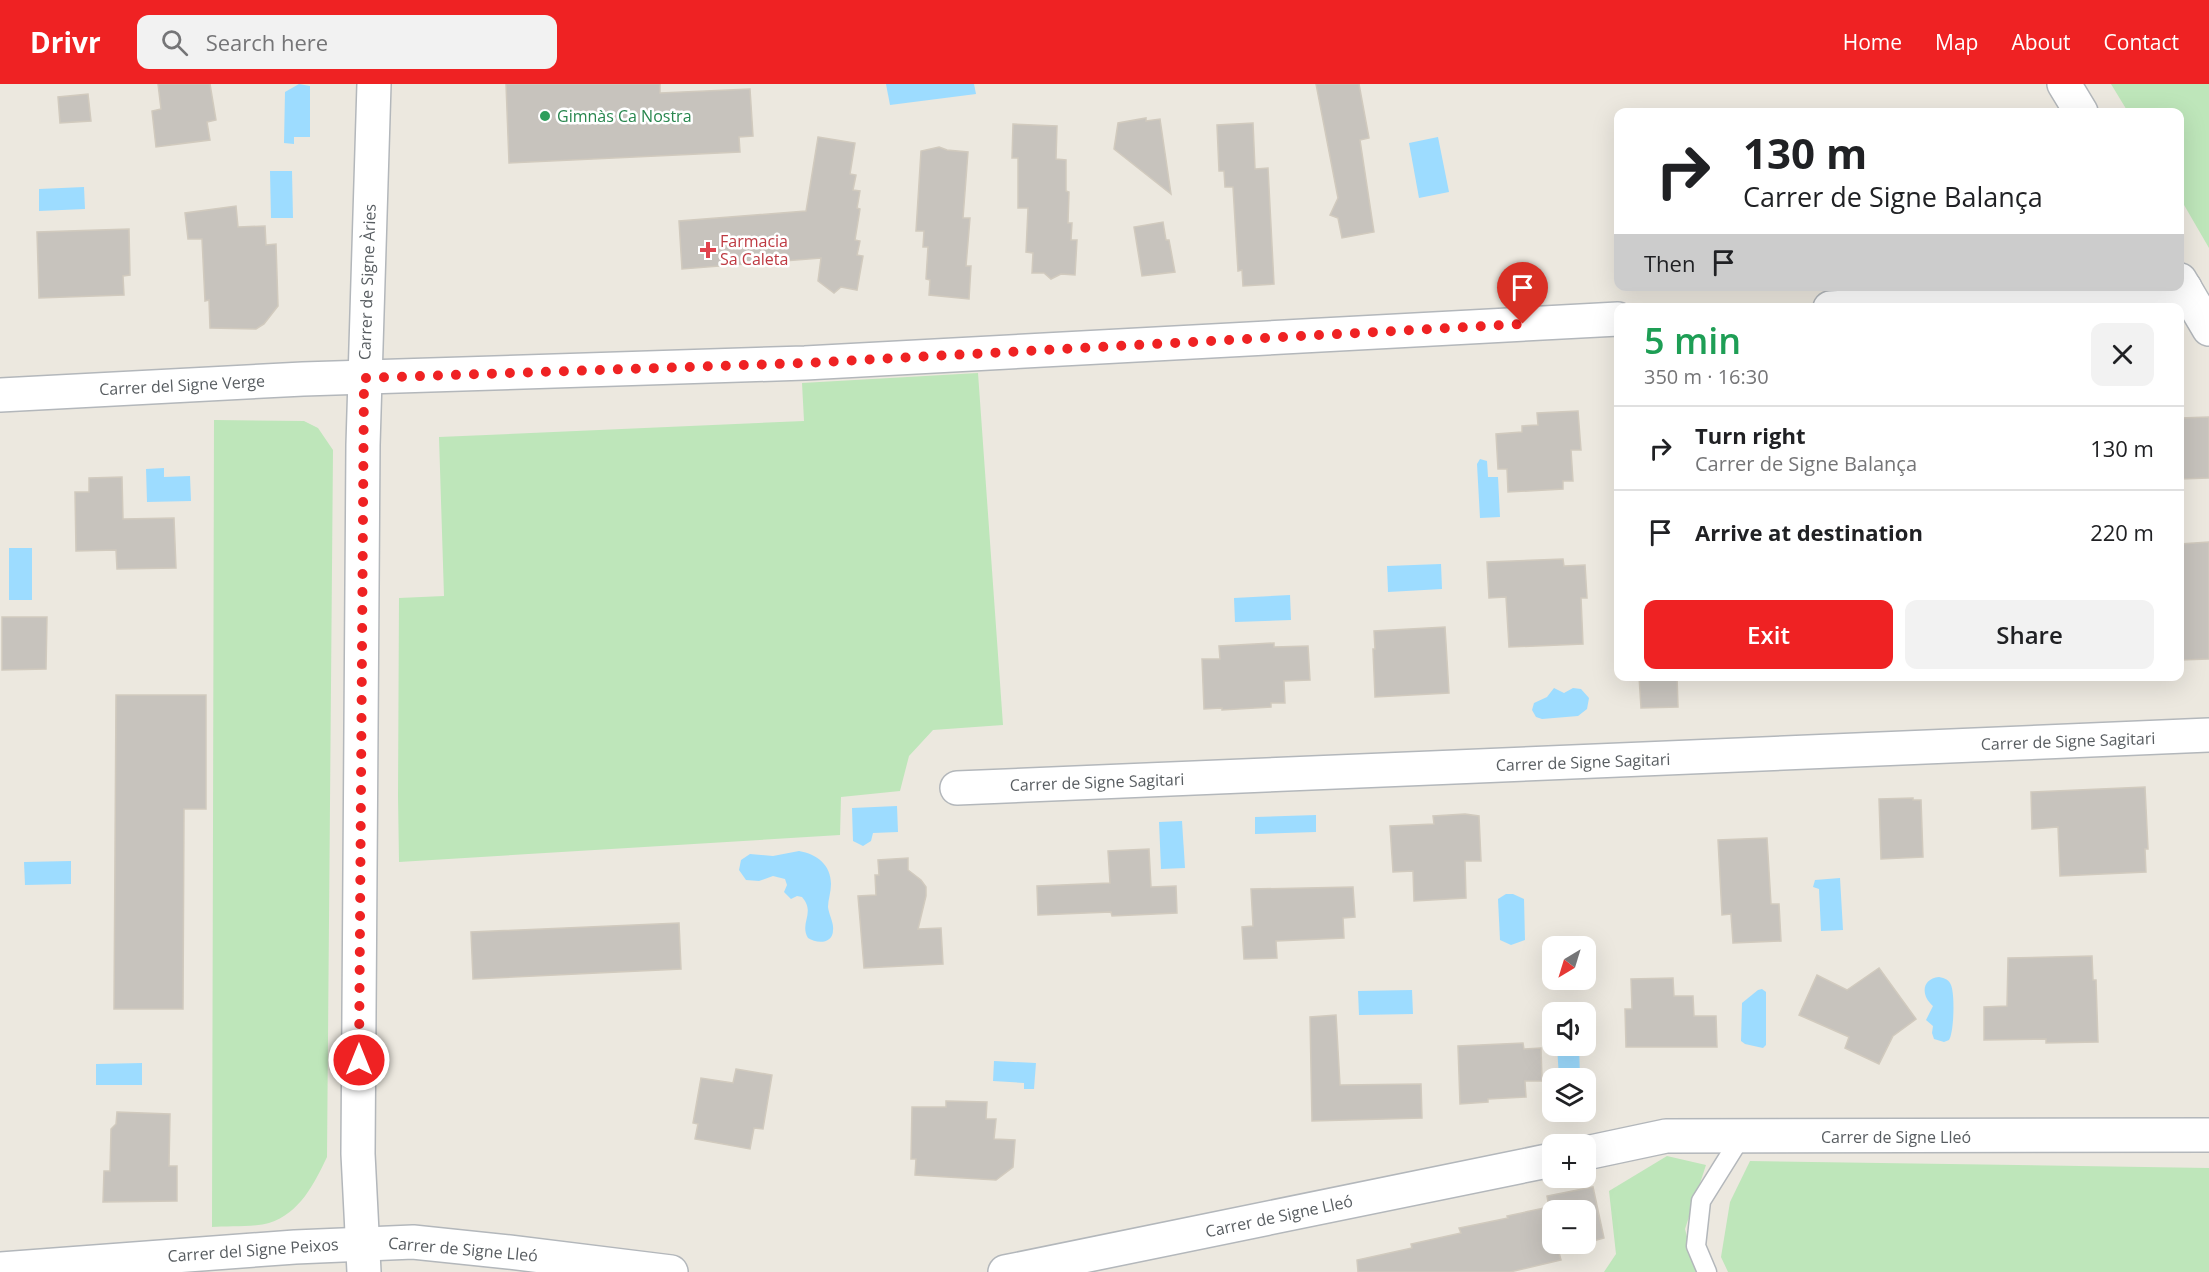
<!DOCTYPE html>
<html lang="en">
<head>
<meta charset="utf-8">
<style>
  body { margin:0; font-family:"Open Sans",sans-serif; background:#f2f2f2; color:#202124; height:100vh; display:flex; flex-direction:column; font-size:22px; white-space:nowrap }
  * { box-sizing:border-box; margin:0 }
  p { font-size:20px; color:#757577 }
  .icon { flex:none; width:33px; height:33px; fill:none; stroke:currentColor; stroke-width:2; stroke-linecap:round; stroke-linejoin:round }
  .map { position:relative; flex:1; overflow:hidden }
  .details { position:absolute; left:1614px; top:219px; width:570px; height:378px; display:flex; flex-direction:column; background:#fff; border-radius:12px; box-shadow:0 6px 24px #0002 }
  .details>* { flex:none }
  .banner { position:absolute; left:1614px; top:24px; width:570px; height:183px; border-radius:12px; box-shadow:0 6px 24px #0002; background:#fff; color:#202124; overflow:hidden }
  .needle { width:39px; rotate:218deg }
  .tools { position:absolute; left:1542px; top:852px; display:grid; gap:12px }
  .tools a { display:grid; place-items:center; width:54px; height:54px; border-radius:12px; background:#fff; box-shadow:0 6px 24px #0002; font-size:30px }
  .pin { position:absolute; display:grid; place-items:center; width:51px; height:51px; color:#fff; margin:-62px -26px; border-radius:50% 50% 50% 0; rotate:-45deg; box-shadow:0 0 6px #0007 }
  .pin .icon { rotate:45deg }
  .me { position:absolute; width:66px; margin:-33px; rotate:0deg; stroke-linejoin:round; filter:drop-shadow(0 0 4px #0008) }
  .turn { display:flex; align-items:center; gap:21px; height:126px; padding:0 30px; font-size:27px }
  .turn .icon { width:78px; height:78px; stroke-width:2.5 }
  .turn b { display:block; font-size:42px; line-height:51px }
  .then { display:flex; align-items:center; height:57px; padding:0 30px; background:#0003; gap:12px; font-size:22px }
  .round { display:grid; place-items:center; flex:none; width:63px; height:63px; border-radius:12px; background:#f2f2f2 }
  .overview { display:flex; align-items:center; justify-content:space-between; height:102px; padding:0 30px }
  h1 { font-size:36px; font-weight:600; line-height:45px; color:#1e9e55 }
  .action { display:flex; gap:12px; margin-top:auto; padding:12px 30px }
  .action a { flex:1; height:69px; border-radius:12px; background:#ef2223; color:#fff; font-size:24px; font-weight:600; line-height:69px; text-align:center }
  .action a+a { background:#f2f2f2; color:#202124 }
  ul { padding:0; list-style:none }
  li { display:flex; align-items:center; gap:18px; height:84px; padding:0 30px; border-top:2px solid #e0e0e0 }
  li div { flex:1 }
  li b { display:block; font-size:22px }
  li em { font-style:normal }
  header { display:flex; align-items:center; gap:36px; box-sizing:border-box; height:84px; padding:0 30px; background:#ef2223; color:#fff }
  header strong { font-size:28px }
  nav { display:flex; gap:33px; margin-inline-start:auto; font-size:21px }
  .search { width:420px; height:54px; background:#f2f2f2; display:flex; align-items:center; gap:15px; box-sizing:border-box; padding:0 21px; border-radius:12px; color:#757577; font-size:22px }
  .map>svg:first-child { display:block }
</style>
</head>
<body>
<header>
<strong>Drivr</strong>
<div class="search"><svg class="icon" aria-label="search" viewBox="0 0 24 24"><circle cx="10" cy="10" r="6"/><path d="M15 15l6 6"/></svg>Search here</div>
<nav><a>Home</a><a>Map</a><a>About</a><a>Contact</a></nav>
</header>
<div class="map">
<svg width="2209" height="1188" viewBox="0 0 2209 1188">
  <rect width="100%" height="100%" fill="#ece8df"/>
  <g fill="#bee6ba">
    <path d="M 2111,0 L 2209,0 L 2209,164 L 2180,114 L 2180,28 L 2128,28 Z"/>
    <path d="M 978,289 L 1003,641 L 933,646 L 909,672 L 900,707 L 841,713 L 840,751 L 399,778 L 398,712 L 399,514 L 444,512 L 439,353 L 804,337 L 802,299 Z"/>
    <path d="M 214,336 L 304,337 L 318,344 L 333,366 L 327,1073 C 314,1100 300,1129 269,1139 C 256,1143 227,1142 212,1143 Z"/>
    <path d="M 1667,1072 L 1706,1081 L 1685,1145 L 1696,1188 L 1604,1188 L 1616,1170 L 1609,1107 Z"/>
    <path d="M 1750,1077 L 2209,1084 L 2209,1188 L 1728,1188 L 1721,1173 L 1730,1118 Z"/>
  </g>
  <g fill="#9ddcff">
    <path d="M 299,0 L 310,2 L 310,53 L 294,53 L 294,60 L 284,59 L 285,8 Z"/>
    <path d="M 886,0 L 974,0 L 976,10 L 890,21 Z"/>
    <path d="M 1438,53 L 1449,108 L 1419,114 L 1409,59 Z"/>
    <path d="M 270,87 L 292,87 L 293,134 L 271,134 Z"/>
    <path d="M 84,103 L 85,125 L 39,127 L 39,105 Z"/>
    <path d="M 1480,375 L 1487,377 L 1488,393 L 1498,393 L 1500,433 L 1480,434 L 1477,380 Z"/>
    <path d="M 164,384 L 164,393 L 190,392 L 191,417 L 147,418 L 146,385 Z"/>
    <rect x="9" y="464" width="23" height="52"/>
    <path d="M 1441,480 L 1442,505 L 1388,508 L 1387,482 Z"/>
    <path d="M 1290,511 L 1291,536 L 1235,538 L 1234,514 Z"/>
    <path d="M 1554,604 L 1564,609 L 1573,604 L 1581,605 L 1589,614 L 1587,625 L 1578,632 L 1542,635 L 1536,633 L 1532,626 L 1534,619 L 1547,613 Z"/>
    <path d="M 897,722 L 898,748 L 873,749 L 871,757 L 863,762 L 853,757 L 852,724 Z"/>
    <path d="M 1316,731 L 1316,748 L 1255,750 L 1255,733 Z"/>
    <path d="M 1182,737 L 1185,784 L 1161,785 L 1159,738 Z"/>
    <path d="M 799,767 C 817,770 831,781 831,800 C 831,808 828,816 828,823 C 829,831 834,839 833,846 C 833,860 817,860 808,854 C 799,839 816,829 802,813 L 797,812 L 791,815 L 784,808 L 787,801 L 785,795 L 773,792 L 759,797 L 746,796 L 739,786 L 741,776 L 750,770 L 773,772 Z"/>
    <path d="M 71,777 L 71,800 L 25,801 L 24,778 Z"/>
    <path d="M 1840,794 L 1843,846 L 1821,847 L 1819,805 L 1813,803 L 1815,796 Z"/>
    <path d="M 1513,810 L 1524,815 L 1525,856 L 1511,861 L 1500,856 L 1498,815 L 1506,810 Z"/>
    <path d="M 1939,893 C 1945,894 1949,896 1951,901 C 1955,910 1954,949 1949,956 L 1944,958 L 1934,955 L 1932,949 L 1933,942 L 1926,936 L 1933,922 C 1921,912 1921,895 1939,893 Z"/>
    <path d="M 1762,905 L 1766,908 L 1766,961 L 1763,964 L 1745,960 L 1741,957 L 1742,919 L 1758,906 Z"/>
    <path d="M 1412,906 L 1413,930 L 1359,931 L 1358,907 Z"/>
    <path d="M 1557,962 L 1579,962 L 1580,994 L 1559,994 Z"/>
    <path d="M 994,977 L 1036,979 L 1034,1005 L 1024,1005 L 1024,999 L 993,997 Z"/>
    <path d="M 142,979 L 142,1001 L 96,1001 L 96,980 Z"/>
  </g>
  <g fill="#c7c3bd" stroke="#d1cabe" stroke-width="1.5">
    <path d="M 158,0 L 210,0 L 216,36 L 207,38 L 210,56 L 156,63 L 152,27 L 161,25 Z"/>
    <path d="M 506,0 L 660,0 L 660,9 L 750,5 L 753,52 L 739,53 L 740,68 L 509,79 Z"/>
    <path d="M 1316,0 L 1359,0 L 1369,54 L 1360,56 L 1374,148 L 1342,154 L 1338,134 L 1330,131 L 1338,114 Z"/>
    <path d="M 88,10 L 91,37 L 60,39 L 58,13 Z"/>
    <path d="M 1146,34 L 1146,37 L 1160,35 L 1171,110 L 1114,65 L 1118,39 Z"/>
    <path d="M 1253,39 L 1255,85 L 1268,84 L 1274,200 L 1243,202 L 1242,186 L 1238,187 L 1233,103 L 1225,103 L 1224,87 L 1219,87 L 1217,41 Z"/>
    <path d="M 1013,40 L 1057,42 L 1056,75 L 1066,76 L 1066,107 L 1069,108 L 1068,139 L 1072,139 L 1071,156 L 1077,156 L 1075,191 L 1061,190 L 1051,195 L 1044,189 L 1032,189 L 1033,169 L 1026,168 L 1028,124 L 1018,124 L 1018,74 L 1012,74 Z"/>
    <path d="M 818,53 L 855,59 L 850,90 L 856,91 L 853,106 L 860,107 L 857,124 L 860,125 L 855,156 L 860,157 L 857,171 L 863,172 L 857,206 L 841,203 L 834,209 L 818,197 L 821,174 L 682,185 L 679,137 L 806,127 Z"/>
    <path d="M 939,63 L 947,66 L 968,68 L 963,134 L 970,134 L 966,182 L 971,182 L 969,215 L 929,211 L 930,196 L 926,195 L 928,163 L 923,163 L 924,147 L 916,147 L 921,67 Z"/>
    <path d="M 236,122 L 238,143 L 265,142 L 266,161 L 276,160 L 278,222 L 264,240 L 256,245 L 210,244 L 209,216 L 205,217 L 202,155 L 188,155 L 185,129 Z"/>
    <path d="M 1163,138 L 1166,156 L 1169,156 L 1175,188 L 1142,192 L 1134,143 Z"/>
    <path d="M 129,145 L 130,191 L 123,192 L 124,211 L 39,214 L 37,148 Z"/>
    <path d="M 1578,327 L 1581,366 L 1571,366 L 1573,397 L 1563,397 L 1563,405 L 1508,408 L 1507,385 L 1498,385 L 1496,350 L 1522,348 L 1522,342 L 1538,341 L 1537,329 Z"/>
    <path d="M 2209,333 L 2209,394 L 2180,395 L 2180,334 Z"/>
    <path d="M 122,393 L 123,435 L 174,434 L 176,484 L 117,485 L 116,466 L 76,467 L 75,408 L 89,408 L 89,394 Z"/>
    <path d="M 2209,458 L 2209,575 L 2180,576 L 2180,460 Z"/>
    <path d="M 1563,475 L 1564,482 L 1585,481 L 1587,514 L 1581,514 L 1583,560 L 1509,563 L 1506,513 L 1489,514 L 1487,478 Z"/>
    <path d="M 2,533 L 47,533 L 46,585 L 2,586 Z"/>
    <path d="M 1445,543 L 1449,609 L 1375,613 L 1373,565 L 1375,565 L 1374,547 Z"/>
    <path d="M 1274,559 L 1274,563 L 1308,562 L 1310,596 L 1284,597 L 1285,619 L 1271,619 L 1271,623 L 1222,626 L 1222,624 L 1204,625 L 1202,575 L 1220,575 L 1219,562 Z"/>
    <path d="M 1639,592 L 1677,592 L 1678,623 L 1641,624 Z"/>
    <path d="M 116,611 L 206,611 L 206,725 L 184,725 L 183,925 L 114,925 Z"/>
    <path d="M 2145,703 L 2148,765 L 2145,765 L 2146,788 L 2060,792 L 2058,743 L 2032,745 L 2031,708 Z"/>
    <path d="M 1913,714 L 1913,716 L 1921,716 L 1923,773 L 1881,775 L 1879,715 Z"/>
    <path d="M 1465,730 L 1479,732 L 1481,777 L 1465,777 L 1466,814 L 1414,817 L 1413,787 L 1393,788 L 1390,742 L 1434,740 L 1433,732 Z"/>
    <path d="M 1767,754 L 1771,820 L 1779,820 L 1781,857 L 1733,859 L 1731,830 L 1722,831 L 1718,756 Z"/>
    <path d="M 1149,765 L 1151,803 L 1176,802 L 1177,829 L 1112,832 L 1111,828 L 1038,831 L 1037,802 L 1110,799 L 1108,767 Z"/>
    <path d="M 908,774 L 908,786 L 921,796 L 926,803 L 926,812 L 918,845 L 941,844 L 943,880 L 864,884 L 858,812 L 876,811 L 875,791 L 879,791 L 878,776 Z"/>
    <path d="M 1353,803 L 1355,833 L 1343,834 L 1344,854 L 1276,857 L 1277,874 L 1244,875 L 1242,843 L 1253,842 L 1251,805 Z"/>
    <path d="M 679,839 L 681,885 L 473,895 L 471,848 Z"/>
    <path d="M 2092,872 L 2093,896 L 2096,896 L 2098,958 L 2046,959 L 2046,955 L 1984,956 L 1984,923 L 2007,922 L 2008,874 Z"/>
    <path d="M 1879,884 L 1916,935 L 1893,952 L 1879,980 L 1845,964 L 1849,953 L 1799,931 L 1817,891 L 1847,906 Z"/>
    <path d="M 1673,894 L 1674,912 L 1693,912 L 1694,932 L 1716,932 L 1717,963 L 1626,963 L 1625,925 L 1632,925 L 1631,895 Z"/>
    <path d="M 1336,931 L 1340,1001 L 1421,1000 L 1422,1034 L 1312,1037 L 1310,933 Z"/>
    <path d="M 1523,959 L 1524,965 L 1541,964 L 1542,997 L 1525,997 L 1526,1013 L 1488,1015 L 1488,1018 L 1460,1020 L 1458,962 Z"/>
    <path d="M 736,985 L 772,991 L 763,1045 L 754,1044 L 750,1065 L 695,1055 L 698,1040 L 693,1039 L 701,994 L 733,999 Z"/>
    <path d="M 946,1017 L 987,1018 L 986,1035 L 996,1035 L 994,1055 L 1015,1056 L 1013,1083 L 996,1096 L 915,1091 L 916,1075 L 911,1075 L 912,1023 L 946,1023 Z"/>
    <path d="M 117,1028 L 170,1030 L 169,1082 L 177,1082 L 177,1117 L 103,1118 L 104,1087 L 110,1087 L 111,1045 L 116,1040 Z"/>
    <path d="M 1593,1103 L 1604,1154 L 1586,1159 L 1586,1126 L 1552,1126 L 1552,1160 L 1583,1160 L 1558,1165 L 1561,1176 L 1510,1188 L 1358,1188 L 1357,1176 L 1412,1164 L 1411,1160 L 1461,1149 L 1459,1144 L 1508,1134 L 1507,1132 L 1549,1123 L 1547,1112 Z"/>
  </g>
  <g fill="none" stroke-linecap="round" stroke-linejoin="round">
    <defs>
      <path id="lane" d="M 1707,1188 L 1696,1162 L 1701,1117 L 1741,1053"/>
      <g id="street">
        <path d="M 2064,0 L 2081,28"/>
        <path d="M 2180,196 L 2209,245"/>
        <path d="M 1830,224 L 2185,204"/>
        <path d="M 0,311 L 303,295 L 805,279 L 1618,235"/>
        <path d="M 957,704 L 2209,651"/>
        <path d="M 1586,1069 L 1666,1052 L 2209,1051"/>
        <path d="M 0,1185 L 295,1163 L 413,1158 L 509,1168 L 671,1188"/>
        <path d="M 364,1188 L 358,1070 L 363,361 L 374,0"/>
        <path d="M 1005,1188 L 1552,1076"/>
      </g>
    </defs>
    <use href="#lane" stroke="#b3b7bb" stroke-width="21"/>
    <use href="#street" stroke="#b3b7bb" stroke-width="36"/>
    <use href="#lane" stroke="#fff" stroke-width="18"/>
    <use href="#street" stroke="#fff" stroke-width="33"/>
  </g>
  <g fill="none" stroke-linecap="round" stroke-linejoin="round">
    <path stroke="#ef2223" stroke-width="10" stroke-dasharray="0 18" d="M 359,976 L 364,294 L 805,279 L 1523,240"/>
  </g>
  <circle fill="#2e9e5b" stroke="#fff" stroke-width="2" cx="545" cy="32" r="6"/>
  <path fill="#e0444e" stroke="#fff" stroke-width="2" d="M705 157h6v6h6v6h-6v6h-6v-6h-6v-6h6z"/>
  <g text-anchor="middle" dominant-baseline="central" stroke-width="5" stroke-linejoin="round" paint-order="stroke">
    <g font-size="16" fill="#27864d" stroke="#fff" text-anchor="start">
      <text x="557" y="32">Gimnàs Ca Nostra</text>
    </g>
    <g font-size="16" fill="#be3a42" stroke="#fff" text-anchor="start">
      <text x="720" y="157">Farmacia<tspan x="720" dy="18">Sa Caleta</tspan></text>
    </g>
    <g font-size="16" fill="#585d61" stroke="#fff">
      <text transform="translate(367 198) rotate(-88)">Carrer de Signe Àries</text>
      <text transform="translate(182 301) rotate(-3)">Carrer del Signe Verge</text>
      <text transform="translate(2068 657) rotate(-2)">Carrer de Signe Sagitari</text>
      <text transform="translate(1583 678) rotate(-2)">Carrer de Signe Sagitari</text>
      <text transform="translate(1097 698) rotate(-2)">Carrer de Signe Sagitari</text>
      <text x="1896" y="1053">Carrer de Signe Lleó</text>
      <text transform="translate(1279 1132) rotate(-12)">Carrer de Signe Lleó</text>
      <text transform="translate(463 1165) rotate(5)">Carrer de Signe Lleó</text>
      <text transform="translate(253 1166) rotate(-4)">Carrer del Signe Peixos</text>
    </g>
  </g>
</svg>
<div class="tools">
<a><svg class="needle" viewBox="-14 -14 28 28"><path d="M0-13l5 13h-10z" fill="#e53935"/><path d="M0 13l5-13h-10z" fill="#757577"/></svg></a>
<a><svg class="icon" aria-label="sound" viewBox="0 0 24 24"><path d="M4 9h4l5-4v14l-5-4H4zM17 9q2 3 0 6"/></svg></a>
<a><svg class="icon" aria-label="layers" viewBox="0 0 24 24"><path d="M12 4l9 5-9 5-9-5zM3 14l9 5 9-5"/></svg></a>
<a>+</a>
<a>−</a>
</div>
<div class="pin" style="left:1523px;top:240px;background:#d93025"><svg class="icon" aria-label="arrive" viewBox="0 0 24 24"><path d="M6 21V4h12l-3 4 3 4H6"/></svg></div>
<svg class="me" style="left:359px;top:976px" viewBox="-20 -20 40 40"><circle r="17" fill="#ef2223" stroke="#fff" stroke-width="3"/><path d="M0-11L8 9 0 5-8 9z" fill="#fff"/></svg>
<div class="banner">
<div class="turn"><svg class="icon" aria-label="right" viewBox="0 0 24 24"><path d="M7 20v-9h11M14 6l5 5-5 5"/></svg><div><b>130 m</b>Carrer de Signe Balança</div></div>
<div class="then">Then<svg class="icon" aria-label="arrive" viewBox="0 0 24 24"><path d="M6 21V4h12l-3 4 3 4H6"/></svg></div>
</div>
<section class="details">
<div class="overview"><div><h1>5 min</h1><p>350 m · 16:30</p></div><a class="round"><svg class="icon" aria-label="close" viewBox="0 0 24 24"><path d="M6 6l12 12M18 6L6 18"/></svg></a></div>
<ul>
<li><svg class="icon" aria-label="right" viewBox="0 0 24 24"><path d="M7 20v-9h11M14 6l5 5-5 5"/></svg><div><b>Turn right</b><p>Carrer de Signe Balança</p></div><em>130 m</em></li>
<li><svg class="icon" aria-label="arrive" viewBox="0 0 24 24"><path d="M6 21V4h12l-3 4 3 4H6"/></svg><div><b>Arrive at destination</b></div><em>220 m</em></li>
</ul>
<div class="action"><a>Exit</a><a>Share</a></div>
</section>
</div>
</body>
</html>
